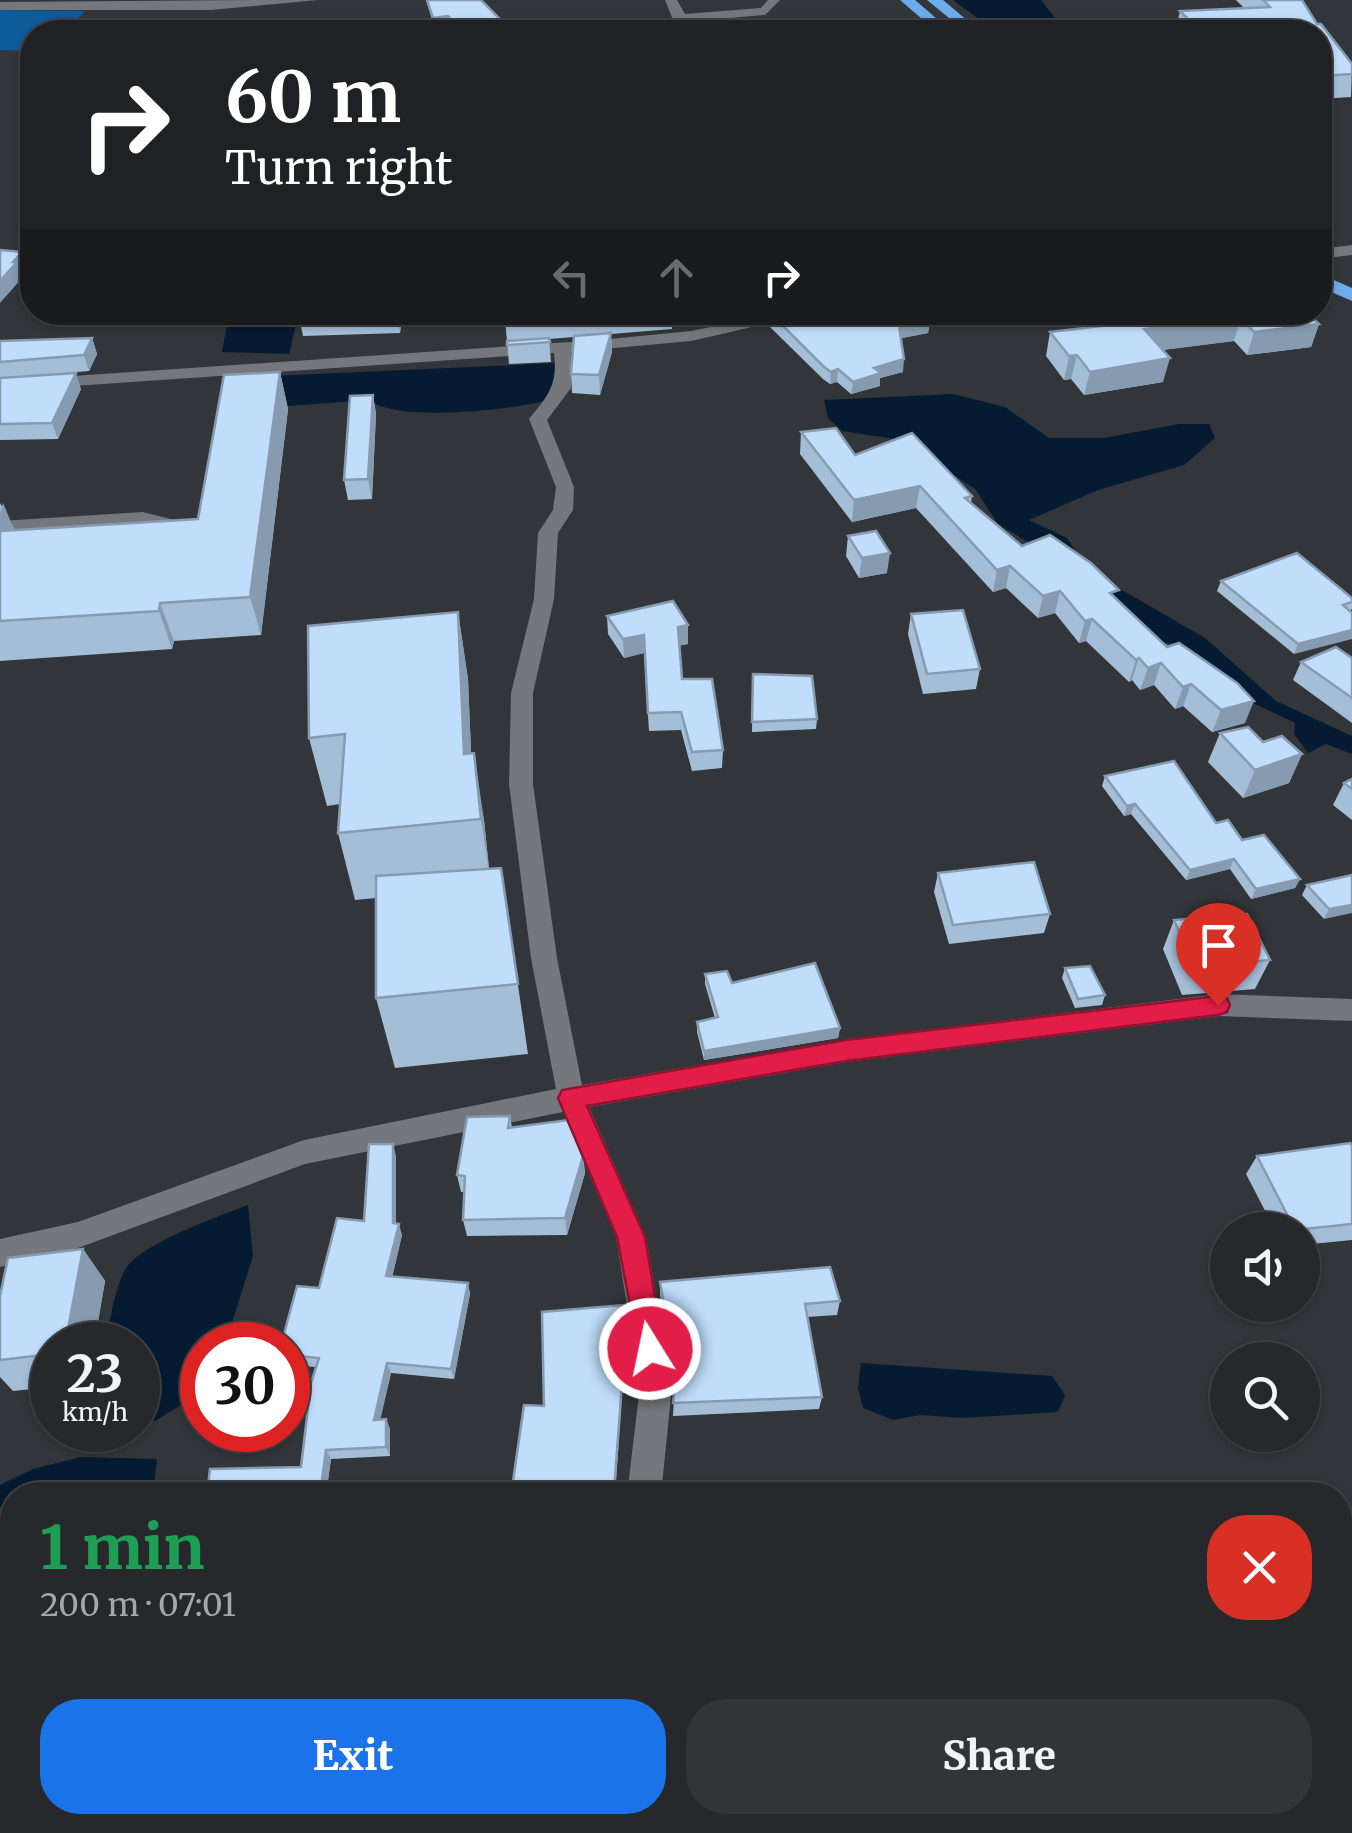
<!DOCTYPE html>
<html lang="en">
<head>
<meta charset="utf-8">
<style>
  body { margin:0; font-family:Merriweather,serif; background:#323437; color:#f1f3f6; height:100vh; display:flex; flex-direction:column; font-size:38px; white-space:nowrap }
  * { box-sizing:border-box; margin:0 }
  p { font-size:32px; color:#a4a6a9 }
  .icon { flex:none; width:55px; height:55px; fill:none; stroke:currentColor; stroke-width:2; stroke-linecap:round; stroke-linejoin:round }
  .map { position:relative; flex:1; overflow:hidden }
  .drawer { position:absolute; left:0px; top:1482px; width:1352px; height:352px; display:flex; flex-direction:column; background:#26282b; border-radius:40px 40px 0 0; box-shadow:0 2px 8px #0004,0 0 0 2px #424447 }
  .drawer>* { flex:none }
  .top-card { position:absolute; left:20px; top:20px; width:1312px; height:305px; border-radius:40px; box-shadow:0 2px 8px #0004,0 0 0 2px #424447; background:#202124; color:#fff; overflow:hidden }
  .tools { position:absolute; left:1210px; top:1212px; display:grid; gap:20px }
  .tools a { display:grid; place-items:center; width:110px; height:110px; border-radius:50%; background:#26282b; box-shadow:0 2px 8px #0004,0 0 0 2px #424447; font-size:50px }
  .speed { position:absolute; left:30px; top:1322px; display:flex; gap:20px; font-size:50px; font-weight:700; text-align:center }
  .speed>* { display:grid; place-content:center; width:130px; height:130px; border-radius:50%; background:#26282b; box-shadow:0 2px 8px #0004,0 0 0 2px #424447; line-height:1 }
  .speed small { font-size:25px; font-weight:400 }
  .speed .limit { border:15px solid #d22; background:#fff; color:#111 }
  .pin { position:absolute; display:grid; place-items:center; width:85px; height:85px; color:#fff; margin:-102px -42px; border-radius:50% 50% 50% 0; rotate:-45deg; box-shadow:0 0 10px #0007 }
  .pin .icon { rotate:45deg }
  .me { position:absolute; width:110px; margin:-55px; rotate:350deg; stroke-linejoin:round; filter:drop-shadow(0 0 8px #0008) }
  .turn { display:flex; align-items:center; gap:35px; height:210px; padding:0 40px; font-size:45px }
  .turn .icon { width:130px; height:130px; stroke-width:2.5 }
  .turn b { display:block; font-size:70px; line-height:85px }
  .lanes { display:flex; align-items:center; height:95px; padding:0 40px; background:#0003; justify-content:center; gap:50px; direction:ltr }
  .lanes .off { opacity:.35 }
  .round { display:grid; place-items:center; flex:none; width:105px; height:105px; border-radius:40px; background:#323437 }
  .summary { display:flex; align-items:center; justify-content:space-between; height:170px; padding:0 40px }
  h1 { font-size:60px; font-weight:800; line-height:75px; color:#1e9e55 }
  .action { display:flex; gap:20px; margin-top:auto; padding:20px 40px }
  .action a { flex:1; height:115px; border-radius:40px; background:#1a73e8; color:#fff; font-size:40px; font-weight:800; line-height:115px; text-align:center }
  .action a+a { background:#323437; color:#f1f3f6 }
  .map>svg:first-child { display:block }
</style>
</head>
<body>
<div class="map">
<svg width="1352" height="1833" viewBox="0 0 1352 1833">
  <rect width="100%" height="100%" fill="#323539"/>
  <path fill="#0e5b9a" d="M 0,10 L 85,11 L 65,32 L 32,32 L 32,51 L 0,50 Z"/>
  <g fill="#051b31">
    <path d="M 953,0 L 1041,0 L 1059,23 L 995,31 Z"/>
    <path d="M 229,313 L 299,313 L 289,354 L 222,352 Z"/>
    <path d="M 557,363 L 552,399 C 515,410 399,423 369,400 L 246,409 L 228,378 Z"/>
    <path d="M 953,394 L 1005,407 L 1049,438 L 1104,438 L 1179,424 L 1209,424 L 1215,438 L 1184,465 L 1098,490 L 1029,520 L 1067,538 L 1089,571 L 1205,638 L 1276,701 L 1352,736 L 1352,754 L 1326,744 L 1308,753 L 1294,734 L 1295,723 L 1230,692 L 1204,659 L 1177,644 L 1157,642 L 1138,631 L 1128,610 L 1095,582 L 998,524 L 975,489 L 901,440 L 842,431 L 828,418 L 824,400 Z"/>
    <path d="M 248,1205 L 253,1256 L 225,1345 L 202,1345 L 202,1392 L 155,1421 L 138,1422 L 138,1345 L 106,1345 C 109,1325 116,1278 130,1263 C 150,1241 219,1216 248,1205 Z"/>
    <path d="M 861,1363 L 1052,1376 L 1065,1395 L 1058,1412 L 962,1418 L 921,1415 L 893,1420 L 863,1408 L 858,1388 Z"/>
    <path d="M 81,1457 L 157,1459 L 153,1495 L 12,1495 L 12,1697 L 0,1694 L 0,1485 L 33,1469 Z"/>
  </g>
  <g fill="none" stroke-linecap="round" stroke-linejoin="round">
    <g fill="#74777b" fill-rule="evenodd">
      <path d="M 253,0 L 318,0 L 211,10 L 0,10 L 0,2 Z"/>
      <path d="M 665,0 L 677,0 L 685,14 L 761,8 L 768,0 L 780,0 L 765,15 L 685,22 L 673,20 Z"/>
      <path d="M 1352,245 L 1352,255 L 1320,259 L 1320,249 Z"/>
      <path d="M 783,312 L 817,312 L 691,341 L 571,352 L 571,388 L 547,420 L 574,487 L 573,510 L 558,533 L 554,599 L 533,693 L 533,784 L 557,958 L 582,1085 L 846,1040 L 1219,994 L 1352,999 L 1352,1021 L 1219,1016 L 846,1062 L 589,1107 L 646,1237 L 672,1386 L 661,1495 L 627,1495 L 640,1386 L 616,1237 L 563,1112 L 305,1164 L 78,1248 L 0,1267 L 0,1239 L 78,1222 L 304,1140 L 556,1089 L 531,958 L 509,784 L 511,693 L 534,599 L 538,533 L 553,510 L 556,487 L 529,419 C 548,396 558,385 554,353 L 0,391 L 0,381 L 600,340 L 691,331 Z"/>
      <path d="M 143,512 L 175,520 L 186,542 L 183,546 L 169,546 L 160,528 L 143,524 L 0,533 L 0,521 Z"/>
      <path d="M 602,1822 L 640,1822 L 641,1833 L 603,1833 Z"/>
    </g>
    <g fill="#6dacec" fill-rule="evenodd">
      <path d="M 900,0 L 915,0 L 951,31 L 937,32 Z"/>
      <path d="M 927,0 L 943,0 L 981,32 L 966,32 Z"/>
      <path d="M 1320,274 L 1352,288 L 1352,301 L 1320,287 Z"/>
    </g>
  </g>
  <g fill="#a5bed8">
    <path d="M 426,0 L 481,0 L 508,32 L 453,32 L 449,27 L 435,29 Z"/>
    <path d="M 1236,0 L 1302,0 L 1317,24 L 1352,64 L 1351,97 L 1320,99 L 1320,32 L 1175,32 L 1180,11 L 1244,8 Z"/>
    <path d="M 403,312 L 400,333 L 303,336 L 299,317 Z"/>
    <path d="M 568,312 L 672,312 L 672,329 L 611,334 L 612,352 L 600,395 L 572,393 L 571,374 L 574,337 L 549,339 L 551,362 L 509,364 L 505,319 L 567,315 Z"/>
    <path d="M 978,312 L 1029,312 L 1018,314 L 1018,317 L 988,322 Z"/>
    <path d="M 1100,312 L 1307,312 L 1319,324 L 1311,347 L 1247,355 L 1234,341 L 1162,350 L 1163,382 L 1084,395 L 1071,379 L 1064,380 L 1046,356 L 1050,332 L 1111,325 Z"/>
    <path d="M 771,314 L 930,321 L 928,333 L 901,338 L 903,372 L 880,378 L 880,386 L 851,394 L 837,382 L 830,384 L 823,379 L 770,327 Z"/>
    <path d="M 92,338 L 97,354 L 89,371 L 0,378 L 0,341 Z"/>
    <path d="M 280,372 L 288,409 L 261,635 L 174,641 L 172,649 L 0,661 L 0,503 L 15,530 L 198,519 Z"/>
    <path d="M 0,378 L 81,389 L 58,439 L 0,440 Z"/>
    <path d="M 373,395 L 376,414 L 372,499 L 348,500 L 344,480 Z"/>
    <path d="M 801,432 L 855,455 L 972,496 L 971,503 L 1022,546 L 1117,600 L 1245,723 L 1212,732 L 1183,706 L 1175,709 L 1154,685 L 1140,690 L 1132,680 L 1129,682 L 1086,641 L 1079,643 L 1055,613 L 1038,618 L 1006,588 L 993,592 L 916,508 L 852,522 L 800,454 Z"/>
    <path d="M 848,536 L 887,573 L 859,578 L 846,556 Z"/>
    <path d="M 1221,581 L 1352,598 L 1352,609 L 1294,654 L 1217,591 Z"/>
    <path d="M 458,612 L 468,679 L 471,753 L 484,820 L 489,869 L 501,868 L 528,1054 L 395,1068 L 376,998 L 376,898 L 355,900 L 338,833 L 340,804 L 327,806 L 309,738 Z"/>
    <path d="M 911,614 L 980,669 L 976,689 L 923,694 L 908,634 Z"/>
    <path d="M 607,616 L 688,625 L 688,644 L 680,645 L 682,679 L 723,750 L 722,768 L 692,771 L 681,730 L 649,731 L 644,653 L 624,658 L 608,634 Z"/>
    <path d="M 1352,658 L 1352,723 L 1293,680 L 1301,662 Z"/>
    <path d="M 753,674 L 817,719 L 816,729 L 752,732 Z"/>
    <path d="M 1220,733 L 1263,742 L 1302,754 L 1289,783 L 1243,798 L 1208,762 Z"/>
    <path d="M 1105,776 L 1216,823 L 1300,879 L 1295,888 L 1251,899 L 1230,869 L 1186,880 L 1131,814 L 1124,816 L 1102,786 Z"/>
    <path d="M 1352,779 L 1352,820 L 1333,805 L 1344,783 Z"/>
    <path d="M 938,873 L 1050,914 L 1044,933 L 949,944 L 934,892 Z"/>
    <path d="M 1352,875 L 1324,919 L 1302,895 L 1307,885 Z"/>
    <path d="M 1174,920 L 1270,960 L 1255,989 L 1182,995 L 1163,949 Z"/>
    <path d="M 1065,968 L 1105,995 L 1102,1005 L 1075,1008 L 1062,978 Z"/>
    <path d="M 705,974 L 732,983 L 840,1028 L 838,1038 L 704,1060 L 697,1032 L 697,1022 L 715,1018 L 705,984 Z"/>
    <path d="M 510,1116 L 512,1128 L 583,1156 L 585,1173 L 567,1235 L 467,1236 L 463,1220 L 464,1192 L 461,1192 L 457,1175 Z"/>
    <path d="M 1352,1146 L 1352,1240 L 1302,1245 L 1302,1230 L 1275,1230 L 1246,1174 L 1257,1156 Z"/>
    <path d="M 396,1156 L 396,1224 L 402,1235 L 392,1277 L 468,1283 L 470,1294 L 454,1379 L 391,1373 L 380,1419 L 386,1419 L 390,1429 L 390,1456 L 331,1459 L 326,1495 L 207,1495 L 301,1467 L 316,1367 L 288,1365 L 288,1345 L 319,1288 L 364,1221 Z"/>
    <path d="M 83,1249 L 105,1281 L 94,1345 L 52,1345 L 52,1387 L 13,1391 L 0,1377 L 0,1296 Z"/>
    <path d="M 660,1282 L 840,1301 L 837,1315 L 807,1317 L 822,1397 L 819,1409 L 673,1416 L 675,1381 L 660,1295 Z"/>
    <path d="M 542,1312 L 635,1383 L 636,1392 L 622,1393 L 615,1495 L 511,1495 L 544,1406 Z"/>
    <path d="M 646,1822 L 732,1822 L 731,1833 L 646,1833 Z"/>
  </g>
  <g fill="#869bb0">
    <path d="M 448,16 L 449,27 L 435,29 L 433,18 Z"/>
    <path d="M 507,26 L 508,32 L 465,32 Z"/>
    <path d="M 22,252 L 27,267 L 21,273 L 23,277 L 0,303 L 0,281 L 13,262 Z"/>
    <path d="M 397,312 L 403,312 L 400,333 L 397,315 Z"/>
    <path d="M 989,312 L 1029,312 L 1018,314 L 1018,317 L 988,322 Z"/>
    <path d="M 1241,318 L 1234,341 L 1138,353 L 1144,329 Z"/>
    <path d="M 930,321 L 928,333 L 898,339 L 899,326 Z"/>
    <path d="M 1319,324 L 1311,347 L 1247,355 L 1254,332 Z"/>
    <path d="M 611,333 L 612,352 L 600,395 L 599,375 Z"/>
    <path d="M 92,338 L 97,354 L 89,371 L 84,355 Z"/>
    <path d="M 1077,355 L 1071,379 L 1064,380 L 1069,356 Z"/>
    <path d="M 1170,358 L 1163,382 L 1084,395 L 1090,372 Z"/>
    <path d="M 904,359 L 903,372 L 880,378 L 880,386 L 851,394 L 853,382 L 874,368 Z"/>
    <path d="M 838,369 L 837,382 L 830,384 L 831,372 Z"/>
    <path d="M 280,372 L 288,409 L 261,635 L 250,597 Z"/>
    <path d="M 76,373 L 81,389 L 58,439 L 52,423 Z"/>
    <path d="M 373,395 L 376,414 L 372,499 L 368,479 Z"/>
    <path d="M 920,486 L 916,508 L 852,522 L 854,500 Z"/>
    <path d="M 3,503 L 19,541 L 0,546 L 0,513 Z"/>
    <path d="M 890,553 L 887,573 L 859,578 L 862,558 Z"/>
    <path d="M 1010,566 L 1006,588 L 993,592 L 997,570 Z"/>
    <path d="M 1060,591 L 1055,613 L 1038,618 L 1043,596 Z"/>
    <path d="M 160,603 L 174,641 L 172,649 L 159,611 Z"/>
    <path d="M 458,612 L 468,679 L 474,821 L 464,754 Z"/>
    <path d="M 1092,619 L 1086,641 L 1079,643 L 1085,621 Z"/>
    <path d="M 688,625 L 688,644 L 678,646 L 678,627 Z"/>
    <path d="M 1352,630 L 1352,639 L 1294,654 L 1298,644 Z"/>
    <path d="M 644,635 L 644,653 L 624,658 L 623,639 Z"/>
    <path d="M 1139,658 L 1132,680 L 1129,682 L 1136,660 Z"/>
    <path d="M 1161,663 L 1154,685 L 1140,690 L 1148,668 Z"/>
    <path d="M 1191,684 L 1183,706 L 1175,709 L 1183,687 Z"/>
    <path d="M 1254,701 L 1245,723 L 1212,732 L 1221,710 Z"/>
    <path d="M 474,753 L 484,820 L 491,886 L 481,819 Z"/>
    <path d="M 1302,754 L 1289,783 L 1243,798 L 1255,770 Z"/>
    <path d="M 1135,804 L 1131,814 L 1124,816 L 1127,806 Z"/>
    <path d="M 1234,859 L 1230,869 L 1186,880 L 1190,870 Z"/>
    <path d="M 1300,879 L 1295,888 L 1251,899 L 1256,889 Z"/>
    <path d="M 1352,905 L 1352,913 L 1324,919 L 1329,909 Z"/>
    <path d="M 840,1028 L 838,1038 L 704,1060 L 704,1051 Z"/>
    <path d="M 393,1144 L 396,1156 L 396,1233 L 399,1224 L 402,1235 L 390,1287 L 386,1276 L 393,1223 Z"/>
    <path d="M 583,1156 L 585,1173 L 567,1235 L 565,1218 Z"/>
    <path d="M 83,1249 L 105,1281 L 94,1345 L 65,1345 Z"/>
    <path d="M 468,1283 L 470,1294 L 454,1379 L 451,1369 Z"/>
    <path d="M 387,1363 L 391,1373 L 378,1430 L 374,1420 Z"/>
    <path d="M 386,1419 L 390,1429 L 390,1456 L 386,1447 Z"/>
    <path d="M 326,1450 L 331,1459 L 326,1495 L 320,1495 Z"/>
    <path d="M 366,1822 L 374,1822 L 373,1833 L 364,1833 Z"/>
  </g>
  <g fill="#c0ddfb" stroke="#869bb0" stroke-width="2.5">
    <path d="M 427,0 L 481,0 L 507,26 L 461,32 L 448,16 L 433,18 Z"/>
    <path d="M 1263,0 L 1302,0 L 1317,24 L 1321,24 L 1352,64 L 1352,74 L 1320,76 L 1320,32 L 1201,32 L 1180,11 L 1270,7 Z"/>
    <path d="M 0,250 L 22,252 L 13,262 L 17,262 L 0,281 Z"/>
    <path d="M 300,312 L 397,312 L 397,315 L 299,317 Z"/>
    <path d="M 568,312 L 650,312 L 506,324 L 505,319 L 567,315 Z"/>
    <path d="M 778,312 L 921,312 L 930,321 L 899,326 L 904,359 L 874,368 L 881,373 L 853,382 L 838,369 L 831,372 L 824,367 L 771,314 Z"/>
    <path d="M 1126,312 L 1307,312 L 1319,324 L 1254,332 L 1241,318 L 1144,329 L 1170,358 L 1090,372 L 1077,355 L 1069,356 L 1050,332 L 1135,322 Z"/>
    <path d="M 611,333 L 599,375 L 571,374 L 574,336 Z"/>
    <path d="M 92,338 L 84,355 L 0,362 L 0,341 Z"/>
    <path d="M 549,338 L 550,342 L 507,345 L 507,341 Z"/>
    <path d="M 280,372 L 250,597 L 160,603 L 159,611 L 0,621 L 0,531 L 198,519 L 224,375 Z"/>
    <path d="M 76,373 L 52,423 L 0,424 L 0,378 Z"/>
    <path d="M 373,395 L 368,479 L 344,480 L 350,396 Z"/>
    <path d="M 836,428 L 855,455 L 912,433 L 972,496 L 965,498 L 1022,546 L 1050,535 L 1091,563 L 1119,590 L 1110,593 L 1167,647 L 1179,643 L 1237,683 L 1254,701 L 1221,710 L 1191,684 L 1183,687 L 1161,663 L 1148,668 L 1139,658 L 1136,660 L 1092,619 L 1085,621 L 1060,591 L 1043,596 L 1010,566 L 997,570 L 920,486 L 854,500 L 801,432 Z"/>
    <path d="M 876,531 L 890,553 L 862,558 L 848,536 Z"/>
    <path d="M 1297,553 L 1352,598 L 1352,602 L 1343,605 L 1352,613 L 1352,630 L 1298,644 L 1221,581 Z"/>
    <path d="M 673,601 L 688,625 L 678,627 L 682,679 L 712,679 L 723,750 L 692,752 L 681,712 L 648,713 L 644,635 L 623,639 L 607,616 Z"/>
    <path d="M 963,610 L 980,669 L 927,674 L 911,614 Z"/>
    <path d="M 458,612 L 464,754 L 474,753 L 481,819 L 338,833 L 345,734 L 309,738 L 308,626 Z"/>
    <path d="M 1336,647 L 1352,658 L 1352,698 L 1301,662 Z"/>
    <path d="M 753,674 L 812,676 L 817,719 L 752,722 Z"/>
    <path d="M 1248,727 L 1263,742 L 1282,736 L 1302,754 L 1255,770 L 1220,733 Z"/>
    <path d="M 1174,761 L 1216,823 L 1228,820 L 1242,840 L 1264,835 L 1300,879 L 1256,889 L 1234,859 L 1190,870 L 1135,804 L 1127,806 L 1105,776 Z"/>
    <path d="M 1352,779 L 1352,789 L 1344,783 Z"/>
    <path d="M 1034,862 L 1050,914 L 953,925 L 938,873 Z"/>
    <path d="M 501,868 L 518,984 L 376,998 L 376,876 Z"/>
    <path d="M 1352,875 L 1352,905 L 1329,909 L 1307,885 Z"/>
    <path d="M 1247,914 L 1270,960 L 1194,967 L 1174,920 Z"/>
    <path d="M 815,963 L 840,1028 L 704,1051 L 697,1022 L 718,1017 L 705,974 L 727,971 L 732,983 Z"/>
    <path d="M 1090,966 L 1105,995 L 1078,999 L 1065,968 Z"/>
    <path d="M 510,1116 L 508,1128 L 568,1120 L 583,1156 L 565,1218 L 463,1220 L 465,1176 L 457,1175 L 467,1117 Z"/>
    <path d="M 1350,1143 L 1352,1146 L 1352,1224 L 1295,1230 L 1257,1156 Z"/>
    <path d="M 369,1144 L 393,1144 L 393,1223 L 399,1224 L 386,1276 L 468,1283 L 451,1369 L 387,1363 L 374,1420 L 386,1419 L 386,1447 L 326,1450 L 320,1495 L 207,1495 L 210,1469 L 301,1467 L 311,1383 L 319,1358 L 288,1355 L 288,1345 L 281,1345 L 297,1286 L 319,1288 L 337,1218 L 364,1221 Z"/>
    <path d="M 83,1249 L 65,1345 L 52,1345 L 52,1354 L 0,1360 L 0,1296 L 8,1258 Z"/>
    <path d="M 830,1267 L 840,1301 L 805,1304 L 822,1397 L 673,1403 L 676,1373 L 660,1282 Z"/>
    <path d="M 624,1305 L 635,1383 L 622,1384 L 614,1491 L 597,1490 L 596,1495 L 511,1495 L 524,1405 L 544,1406 L 542,1312 Z"/>
    <path d="M 202,1398 L 202,1419 L 197,1419 Z"/>
    <path d="M 291,1822 L 366,1822 L 364,1833 L 290,1833 Z"/>
    <path d="M 483,1822 L 585,1822 L 586,1833 L 482,1833 Z"/>
    <path d="M 646,1822 L 732,1822 L 731,1831 L 646,1830 Z"/>
  </g>
  <path fill="#e11d48" stroke="#92132f" stroke-width="2.5" d="M 1218,996 L 1227,998 L 1230,1005 L 1227,1012 L 1218,1015 L 846,1061 L 587,1106 L 645,1237 L 664,1349 L 660,1358 L 650,1362 L 640,1358 L 617,1237 L 558,1098 L 562,1090 L 846,1040 Z"/>
</svg>
<div class="tools">
<a><svg class="icon" aria-label="sound" viewBox="0 0 24 24"><path d="M4 9h4l5-4v14l-5-4H4zM17 9q2 3 0 6"/></svg></a>
<a><svg class="icon" aria-label="search" viewBox="0 0 24 24"><circle cx="10" cy="10" r="6"/><path d="M15 15l6 6"/></svg></a>
</div>
<div class="speed"><div>23<small>km/h</small></div><div class="limit">30</div></div>
<div class="pin" style="left:1218px;top:1005px;background:#d93025"><svg class="icon" aria-label="arrive" viewBox="0 0 24 24"><path d="M6 21V4h12l-3 4 3 4H6"/></svg></div>
<svg class="me" style="left:650px;top:1349px" viewBox="-20 -20 40 40"><circle r="17" fill="#e11d48" stroke="#fff" stroke-width="3"/><path d="M0-11L8 9 0 5-8 9z" fill="#fff"/></svg>
<div class="top-card">
<div class="turn"><svg class="icon" aria-label="right" viewBox="0 0 24 24"><path d="M7 20v-9h11M14 6l5 5-5 5"/></svg><div><b>60 m</b>Turn right</div></div>
<div class="lanes"><svg class="icon off" aria-label="left" viewBox="0 0 24 24"><path d="M17 20v-9H6M10 6l-5 5 5 5"/></svg><svg class="icon off" aria-label="ahead" viewBox="0 0 24 24"><path d="M12 20V5M6 11l6-6 6 6"/></svg><svg class="icon" aria-label="right" viewBox="0 0 24 24"><path d="M7 20v-9h11M14 6l5 5-5 5"/></svg></div>
</div>
<section class="drawer">
<div class="summary"><div><h1>1 min</h1><p>200 m · 07:01</p></div><a class="round" style="background:#d93025;color:#fff"><svg class="icon" aria-label="close" viewBox="0 0 24 24"><path d="M6 6l12 12M18 6L6 18"/></svg></a></div>
<div class="action"><a>Exit</a><a>Share</a></div>
</section>
</div>
</body>
</html>
